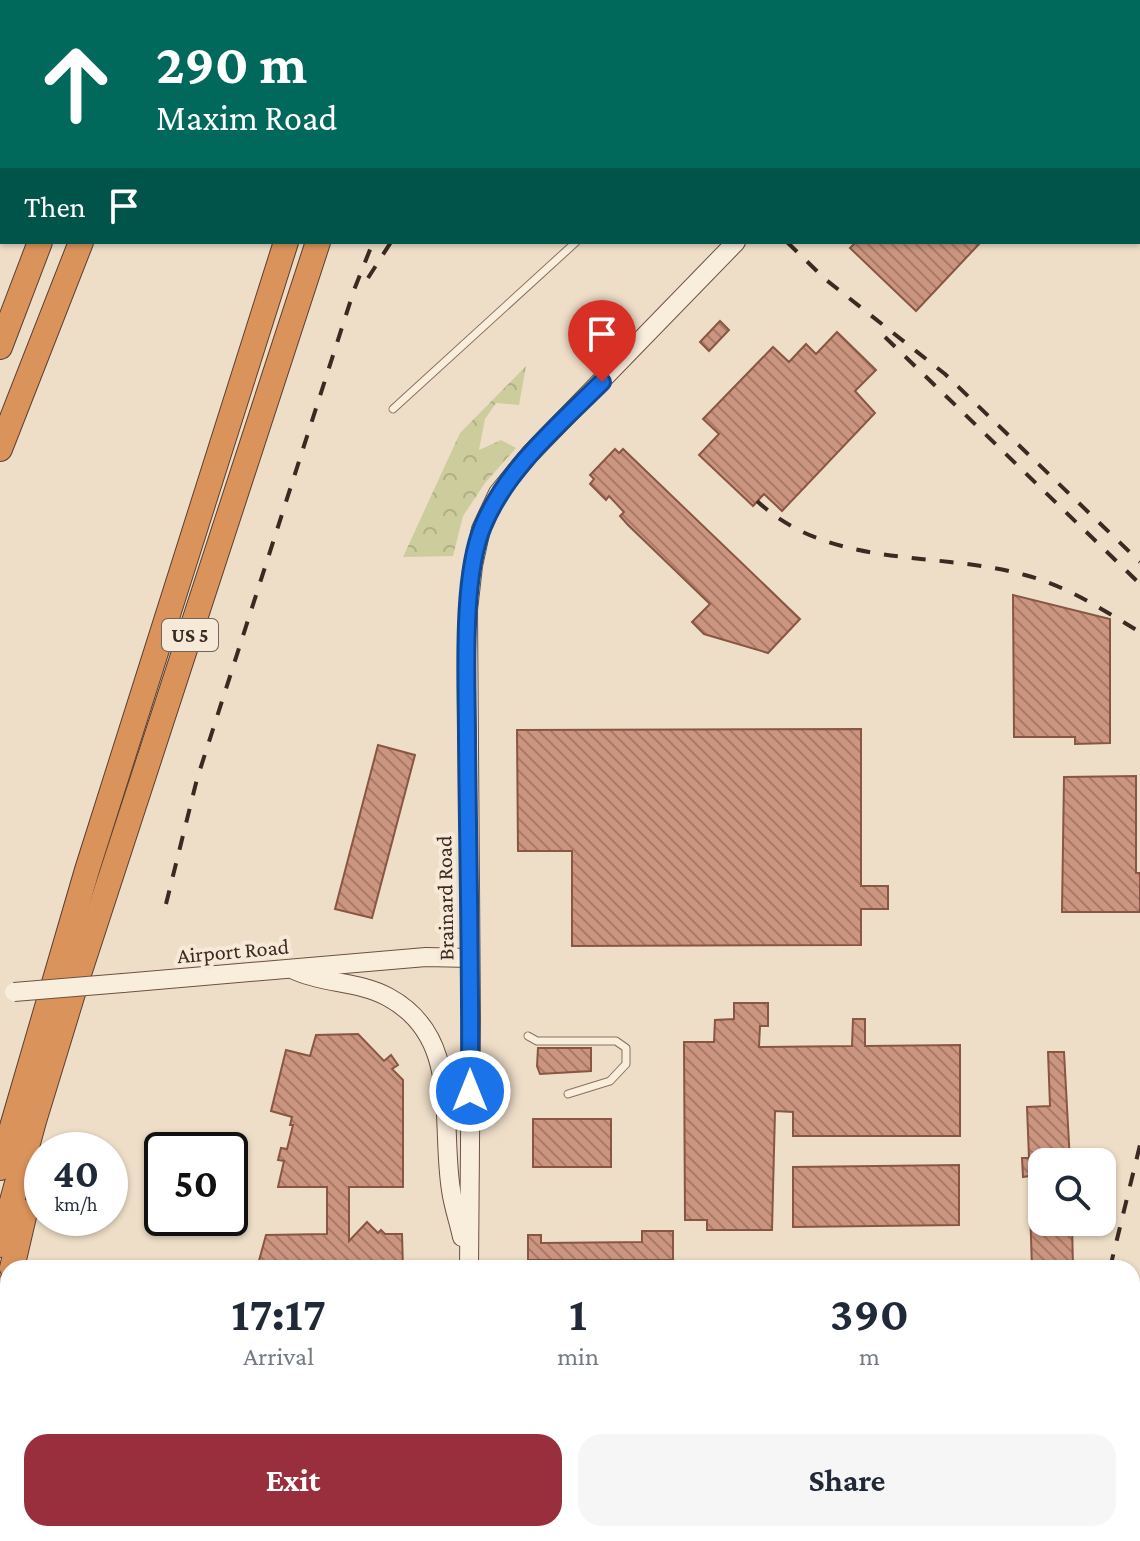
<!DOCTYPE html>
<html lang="en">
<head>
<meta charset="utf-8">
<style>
  body { margin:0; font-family:"Crimson Pro",serif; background:#f6f6f7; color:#1f2937; height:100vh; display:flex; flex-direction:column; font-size:30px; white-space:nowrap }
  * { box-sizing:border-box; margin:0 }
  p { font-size:26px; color:#747a83 }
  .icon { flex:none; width:44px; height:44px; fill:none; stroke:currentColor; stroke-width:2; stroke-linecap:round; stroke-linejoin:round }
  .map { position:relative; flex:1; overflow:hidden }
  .details { position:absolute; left:0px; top:1260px; width:1140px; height:282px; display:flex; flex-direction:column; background:#fff; border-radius:24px 24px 0 0; box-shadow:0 2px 6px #0004 }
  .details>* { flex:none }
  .banner { position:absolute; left:0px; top:0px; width:1140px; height:244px; box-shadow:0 2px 6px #0004; background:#00695c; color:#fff; overflow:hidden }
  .fabs { position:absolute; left:1028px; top:1148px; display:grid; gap:16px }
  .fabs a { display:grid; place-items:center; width:88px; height:88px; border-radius:16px; background:#fff; box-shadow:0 2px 6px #0004; font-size:40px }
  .speed { position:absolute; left:24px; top:1132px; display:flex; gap:16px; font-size:40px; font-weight:700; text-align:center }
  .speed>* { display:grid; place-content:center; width:104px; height:104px; border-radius:50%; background:#fff; box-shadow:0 2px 6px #0004; line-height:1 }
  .speed small { font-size:20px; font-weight:400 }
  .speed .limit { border:4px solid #111; border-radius:12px; background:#fff; color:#111 }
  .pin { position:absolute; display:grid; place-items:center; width:68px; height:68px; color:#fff; margin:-82px -34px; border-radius:50% 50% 50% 0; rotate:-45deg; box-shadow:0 0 8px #0007 }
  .pin .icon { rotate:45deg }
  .me { position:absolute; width:88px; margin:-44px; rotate:0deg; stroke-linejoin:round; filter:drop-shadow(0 0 6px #0008) }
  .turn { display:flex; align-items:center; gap:28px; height:168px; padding:0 24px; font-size:36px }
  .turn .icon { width:104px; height:104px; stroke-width:2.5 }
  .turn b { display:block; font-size:56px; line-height:68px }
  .then { display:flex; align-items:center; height:76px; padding:0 24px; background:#0003; gap:16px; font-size:30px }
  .eta { display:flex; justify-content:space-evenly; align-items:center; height:136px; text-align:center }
  .eta b { font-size:48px; font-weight:700; line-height:56px }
  .action { display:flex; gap:16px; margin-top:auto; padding:16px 24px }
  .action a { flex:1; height:92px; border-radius:24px; background:#992e3c; color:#fff; font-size:32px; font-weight:700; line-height:92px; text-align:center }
  .action a+a { background:#f6f6f7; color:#1f2937 }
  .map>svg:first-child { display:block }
</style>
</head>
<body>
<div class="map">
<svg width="1140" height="1541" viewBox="0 0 1140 1541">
  <defs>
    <pattern id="forest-crowns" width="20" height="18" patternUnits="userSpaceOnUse" patternTransform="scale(2)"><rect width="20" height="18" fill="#cdcc9c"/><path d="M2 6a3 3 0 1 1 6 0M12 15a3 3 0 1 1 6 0" fill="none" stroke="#b1af86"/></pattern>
    <pattern id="building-back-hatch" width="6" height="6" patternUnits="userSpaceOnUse" patternTransform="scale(2)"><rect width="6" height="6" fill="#cc957f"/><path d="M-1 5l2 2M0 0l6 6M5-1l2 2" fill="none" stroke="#a77a68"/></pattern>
  </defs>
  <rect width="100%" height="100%" fill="#eedec8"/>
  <path fill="url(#forest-crowns)" d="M 526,366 L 519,405 L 496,403 L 485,419 L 479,450 L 501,440 L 516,448 L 485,483 L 463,516 L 453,556 L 403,557 L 460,433 Z"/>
  <g fill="url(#building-back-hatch)" stroke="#895643" stroke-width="2">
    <path d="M 856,242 L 981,242 L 916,311 L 850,248 Z"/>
    <path d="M 720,321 L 729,330 L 709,351 L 700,342 Z"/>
    <path d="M 837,332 L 876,370 L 855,391 L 875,413 L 782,511 L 764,494 L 753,506 L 699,455 L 719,434 L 703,419 L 773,347 L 789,362 L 806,344 L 816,354 Z"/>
    <path d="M 615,449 L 619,453 L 623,449 L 800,619 L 768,653 L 704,634 L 692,622 L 710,604 L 628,525 L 620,516 L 624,512 L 609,496 L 606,500 L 590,484 L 594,479 L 590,475 Z"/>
    <path d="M 1013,595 L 1110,619 L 1110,743 L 1075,744 L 1075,737 L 1014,737 Z"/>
    <path d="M 861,729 L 861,886 L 888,886 L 888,909 L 861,909 L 861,945 L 572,946 L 572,851 L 518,851 L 517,730 Z"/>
    <path d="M 378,745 L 415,755 L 372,918 L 335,909 Z"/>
    <path d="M 1136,776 L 1136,873 L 1140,873 L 1140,912 L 1062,912 L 1064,777 Z"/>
    <path d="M 734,1003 L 768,1003 L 768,1026 L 760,1026 L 759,1047 L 852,1046 L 853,1019 L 865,1019 L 865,1046 L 960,1045 L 960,1136 L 793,1136 L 793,1112 L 775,1111 L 772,1230 L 707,1230 L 707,1220 L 685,1220 L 684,1042 L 714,1042 L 715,1020 L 734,1019 Z"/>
    <path d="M 358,1034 L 384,1061 L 391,1055 L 398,1065 L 392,1069 L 403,1080 L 403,1187 L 349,1187 L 349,1241 L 367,1222 L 378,1233 L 381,1230 L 385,1234 L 402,1234 L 403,1268 L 257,1268 L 266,1235 L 327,1234 L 327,1187 L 278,1187 L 284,1161 L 278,1160 L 281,1148 L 287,1149 L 293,1125 L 290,1125 L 292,1117 L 271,1111 L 286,1050 L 310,1056 L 316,1035 Z"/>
    <path d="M 538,1048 L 591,1048 L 591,1071 L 540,1074 L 537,1066 Z"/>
    <path d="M 1048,1052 L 1064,1052 L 1070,1162 L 1042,1162 L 1042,1222 L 1072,1222 L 1073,1268 L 1032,1268 L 1029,1176 L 1023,1177 L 1022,1158 L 1029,1158 L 1027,1107 L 1050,1106 Z"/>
    <rect x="533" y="1119" width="78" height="48"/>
    <path d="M 959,1165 L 959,1225 L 793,1227 L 793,1167 Z"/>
    <path d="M 642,1231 L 673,1231 L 673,1260 L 528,1260 L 528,1235 L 541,1235 L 541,1243 L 642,1242 Z"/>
  </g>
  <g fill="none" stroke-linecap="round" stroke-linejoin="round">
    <defs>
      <g id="lane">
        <path d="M 393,409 L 576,242"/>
        <path d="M 528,1036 L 537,1041 L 616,1041 L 626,1048 L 626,1064 L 610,1081 L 568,1094"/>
      </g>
      <g id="secondary">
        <path d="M 970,2 L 972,0"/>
        <path d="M 294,970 C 324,984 358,981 388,997 C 462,1037 440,1121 451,1190 C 453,1206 459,1222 462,1237"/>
        <path d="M 123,983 L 426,957 L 470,958"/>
        <path d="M 469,1268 L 471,1020 L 468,610 L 473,566 L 481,529 L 498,493 L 530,454 L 736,242"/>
        <path d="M 472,1534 L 472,1541"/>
      </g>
      <g id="highway">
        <path d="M 75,2 L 76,0"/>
        <path d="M 114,2 L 114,0"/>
        <path d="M 137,2 L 138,0"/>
        <path d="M 167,2 L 168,0"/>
        <path d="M 187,2 L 188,0"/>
        <path d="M 359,2 L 360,0"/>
        <path d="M 391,2 L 392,0"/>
        <path d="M 0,142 L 2,138"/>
        <path d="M 0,347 L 40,242"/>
        <path d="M 0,449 L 81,242"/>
        <path d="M 0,1168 L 87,870 L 286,242"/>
        <path d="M 0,1245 L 34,1121 L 78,977 L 318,242"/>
        <path d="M 12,1268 L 25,1212"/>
        <path d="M 0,1321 L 8,1286"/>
        <path d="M 0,1492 L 8,1508"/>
        <path d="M 26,1534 L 32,1541"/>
        <path d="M 451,1541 L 454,1534"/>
      </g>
    </defs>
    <use href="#lane" stroke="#8a705d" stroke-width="9"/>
    <use href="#secondary" stroke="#6c5140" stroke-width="20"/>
    <use href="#highway" stroke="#593f31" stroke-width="26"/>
    <use href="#lane" stroke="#f9eddc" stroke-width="7"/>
    <use href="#secondary" stroke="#f9eddc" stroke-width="18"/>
    <use href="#highway" stroke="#db935c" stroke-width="24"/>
    <g stroke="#3b2a21" stroke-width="4" stroke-dasharray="14 14" stroke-linecap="butt">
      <path d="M 24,2 L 25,0"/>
      <path d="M 455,2 L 456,0"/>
      <path d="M 513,2 L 514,0"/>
      <path d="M 0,48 L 2,44"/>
      <path d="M 787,242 L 825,279 L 945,374 L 1140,562"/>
      <path d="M 368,278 L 391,242"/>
      <path d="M 885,337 L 1140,584"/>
      <path d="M 757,501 C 831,570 934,550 1025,575 C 1067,586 1103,610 1140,632"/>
      <path d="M 166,904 L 197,779 L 354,290 L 373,242"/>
      <path d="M 1110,1268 L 1140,1145"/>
    </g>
    <defs>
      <path id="secondary-bridge" d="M 14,992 L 123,983"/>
    </defs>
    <use href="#secondary-bridge" stroke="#6c5140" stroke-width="20" stroke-linecap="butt"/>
    <use href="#secondary-bridge" stroke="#f9eddc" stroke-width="18"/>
  </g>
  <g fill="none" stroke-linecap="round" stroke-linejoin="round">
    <defs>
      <path id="route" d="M 470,1091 C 471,973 468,855 467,738 C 467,680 461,578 483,526 C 507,468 559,425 602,382"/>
    </defs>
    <use href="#route" stroke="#114b97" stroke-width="20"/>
    <use href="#route" stroke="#1a73e8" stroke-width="14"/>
  </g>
  <g text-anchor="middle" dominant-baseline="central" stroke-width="8" stroke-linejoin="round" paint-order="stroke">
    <rect fill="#f6e9d8" stroke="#736358" stroke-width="2" x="162" y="619" width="56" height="32" rx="6"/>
    <g font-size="20" font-weight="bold" fill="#3b2a21">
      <text x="190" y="635">US 5</text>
    </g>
    <g font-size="22" fill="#3b2a21" stroke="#f6e9d8">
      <text transform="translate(445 898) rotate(-91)">Brainard Road</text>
      <text transform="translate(233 951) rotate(-5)">Airport Road</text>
    </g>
  </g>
</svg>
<div class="fabs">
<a><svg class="icon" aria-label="search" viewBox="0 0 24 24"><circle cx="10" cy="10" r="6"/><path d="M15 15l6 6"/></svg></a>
</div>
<div class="speed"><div>40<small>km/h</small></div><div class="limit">50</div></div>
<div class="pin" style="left:602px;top:382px;background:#d93025"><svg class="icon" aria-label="arrive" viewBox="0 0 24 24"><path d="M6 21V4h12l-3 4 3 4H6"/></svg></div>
<svg class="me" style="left:470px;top:1091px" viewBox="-20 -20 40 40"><circle r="17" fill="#1a73e8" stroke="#fff" stroke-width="3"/><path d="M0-11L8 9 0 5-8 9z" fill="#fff"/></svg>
<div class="banner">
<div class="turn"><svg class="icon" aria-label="ahead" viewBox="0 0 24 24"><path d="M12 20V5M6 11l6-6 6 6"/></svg><div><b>290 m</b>Maxim Road</div></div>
<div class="then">Then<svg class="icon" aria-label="arrive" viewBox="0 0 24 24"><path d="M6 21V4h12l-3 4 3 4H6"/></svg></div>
</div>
<section class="details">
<div class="eta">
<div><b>17:17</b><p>Arrival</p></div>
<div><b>1</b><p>min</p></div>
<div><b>390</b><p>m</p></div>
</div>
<div class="action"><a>Exit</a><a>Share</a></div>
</section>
</div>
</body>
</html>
